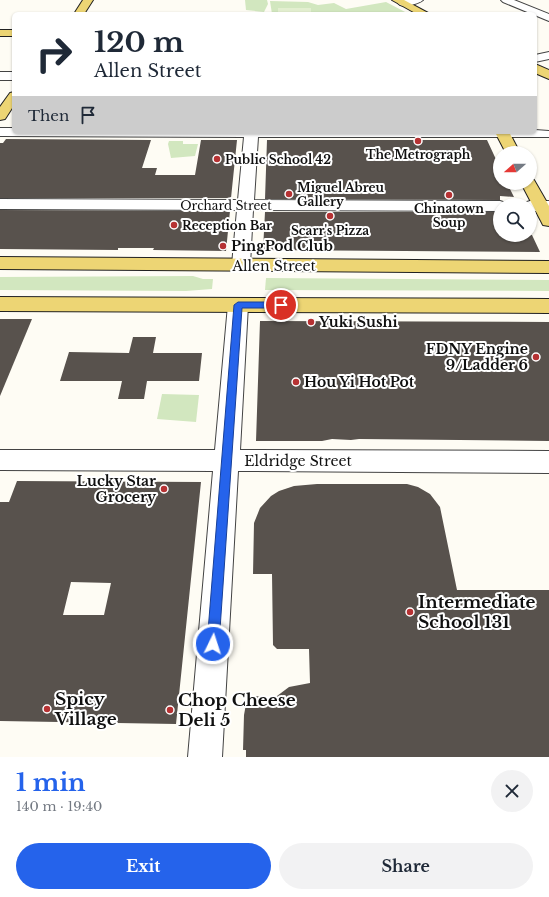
<!DOCTYPE html>
<html lang="en">
<head>
<meta charset="utf-8">
<style>
  body { margin:0; font-family:"Libre Baskerville",serif; background:#f2f2f3; color:#1f2937; height:100vh; display:flex; flex-direction:column; font-size:15px; white-space:nowrap }
  * { box-sizing:border-box; margin:0 }
  p { font-size:13px; color:#747a83 }
  .icon { flex:none; width:22px; height:22px; fill:none; stroke:currentColor; stroke-width:2; stroke-linecap:round; stroke-linejoin:round }
  .map { position:relative; height:757px; overflow:hidden }
  .panel { display:flex; flex-direction:column; background:#fff; flex:1 }
  .panel>* { flex:none }
  .top-card { position:absolute; left:12px; top:12px; width:525px; height:122px; border-radius:6px; box-shadow:0 1px 3px #0004; background:#fff; color:#1f2937; overflow:hidden }
  .needle { width:26px; rotate:249deg }
  .tools { position:absolute; left:493px; top:146px; display:grid; gap:8px }
  .tools a { display:grid; place-items:center; width:44px; height:44px; border-radius:50%; background:#fff; box-shadow:0 1px 3px #0004; font-size:20px }
  .pin { position:absolute; display:grid; place-items:center; width:34px; height:34px; color:#fff; margin:-17px; border:2px solid #fff; border-radius:50%; box-shadow:0 1px 4px #0007 }
  .me { position:absolute; width:44px; margin:-22px; rotate:4deg; stroke-linejoin:round; filter:drop-shadow(0 0 3px #0008) }
  .turn { display:flex; align-items:center; gap:14px; height:84px; padding:0 16px; font-size:18px }
  .turn .icon { width:52px; height:52px; stroke-width:2.5 }
  .turn b { display:block; font-size:28px; line-height:34px }
  .then { display:flex; align-items:center; height:38px; padding:0 16px; background:#0003; gap:8px; font-size:15px }
  .round { display:grid; place-items:center; flex:none; width:42px; height:42px; border-radius:21px; background:#f2f2f3 }
  .summary { display:flex; align-items:center; justify-content:space-between; height:68px; padding:0 16px }
  h1 { font-size:24px; font-weight:800; line-height:30px; color:#2563eb }
  .button { display:flex; gap:8px; margin-top:auto; padding:8px 16px }
  .button a { flex:1; height:46px; border-radius:24px; background:#2563eb; color:#fff; font-size:16px; font-weight:800; line-height:46px; text-align:center }
  .button a+a { background:#f2f2f3; color:#1f2937 }
  .map>svg:first-child { display:block }
</style>
</head>
<body>
<div class="map">
<svg width="549" height="757" viewBox="0 0 549 757">
  <rect width="100%" height="100%" fill="#fefcf4"/>
  <g fill="#d2e7bf">
    <path d="M 245,0 L 267,0 L 268,4 L 264,12 L 246,10 Z"/>
    <path d="M 270,1 L 308,2 L 318,5 L 334,3 L 346,9 L 386,2 L 409,14 L 272,14 Z"/>
    <path d="M 169,141 L 183,141 L 183,144 L 198,144 L 195,156 L 171,158 L 168,144 Z"/>
    <path d="M 193,276 L 203,279 L 213,279 L 212,289 L 186,291 L 0,290 L 0,277 Z"/>
    <path d="M 266,278 L 549,280 L 549,291 L 265,290 Z"/>
    <path d="M 162,394 L 199,395 L 196,422 L 157,419 Z"/>
  </g>
  <rect fill="#e3efd0" x="278" y="8" width="33" height="6"/>
  <g fill="#58524d" fill-rule="evenodd">
    <path d="M 6,139 L 151,140 L 142,168 L 157,168 L 155,175 L 195,175 L 201,140 L 237,140 L 231,198 L 0,198 L 0,143 L 3,143 Z"/>
    <path d="M 267,140 L 487,140 L 500,168 L 500,183 L 507,183 L 514,197 L 500,196 L 500,200 L 265,199 Z"/>
    <path d="M 0,210 L 230,211 L 226,251 L 153,250 L 154,248 L 118,248 L 118,250 L 0,249 Z"/>
    <path d="M 265,212 L 500,212 L 500,235 L 532,235 L 540,252 L 263,250 Z"/>
    <path d="M 0,319 L 32,319 L 0,396 Z"/>
    <path d="M 260,321 L 549,322 L 549,441 L 359,439 L 351,440 L 332,439 L 322,441 L 256,441 Z"/>
    <path d="M 133,337 L 156,337 L 153,353 L 202,353 L 199,381 L 147,381 L 144,399 L 118,399 L 122,381 L 60,381 L 69,352 L 129,353 Z"/>
    <path d="M 17,481 L 201,482 L 176,724 L 0,721 L 0,502 L 9,502 ZM 71,582 L 111,583 L 104,615 L 63,615 Z"/>
    <path d="M 317,484 L 407,484 L 418,487 L 430,494 L 440,507 L 457,590 L 549,590 L 549,757 L 246,757 L 246,750 L 243,750 L 244,715 L 246,704 L 249,699 L 256,696 L 273,699 L 289,687 L 310,683 L 309,649 L 277,649 L 273,645 L 272,574 L 253,574 L 254,523 L 260,508 L 271,496 L 279,491 L 294,486 Z"/>
  </g>
  <g fill="none" stroke-linecap="round" stroke-linejoin="round">
    <defs>
      <g id="minor">
        <path d="M 403,0 L 423,0 C 418,4 406,7 400,5 L 398,3 Z"/>
        <path d="M 501,0 L 514,0 L 549,14 L 549,21 L 503,2 Z"/>
        <path d="M 549,52 L 549,59 L 535,62 L 535,55 Z"/>
        <rect x="0" y="72" width="14" height="8"/>
        <path d="M 0,128 L 14,128 L 14,132 L 535,132 L 535,130 L 549,131 L 549,137 L 258,137 L 254,200 L 500,201 L 506,203 L 507,205 L 500,205 L 500,211 L 253,210 L 250,265 L 247,269 L 241,271 L 235,269 L 232,265 L 237,210 L 0,209 L 0,199 L 238,200 L 244,137 L 0,136 Z"/>
        <path d="M 530,201 L 549,201 L 549,211 L 530,211 L 530,205 L 523,205 L 524,203 Z"/>
        <path d="M 238,298 L 245,300 L 248,305 L 240,450 L 549,451 L 549,473 L 238,471 L 222,757 L 188,757 L 213,471 L 0,470 L 0,450 L 215,450 L 228,305 L 231,300 Z"/>
      </g>
      <g id="major">
        <path d="M 83,0 L 93,0 L 84,14 L 74,14 Z"/>
        <path d="M 392,0 L 404,0 L 430,14 L 417,14 Z"/>
        <rect x="0" y="30" width="14" height="6"/>
        <path d="M 535,64 L 549,70 L 549,79 L 535,73 Z"/>
        <path d="M 14,92 L 14,105 L 5,119 L 0,120 L 0,107 L 10,93 Z"/>
        <path d="M 495,132 L 509,132 L 520,153 L 506,153 Z"/>
        <path d="M 530,179 L 534,180 L 549,206 L 549,226 L 543,225 L 541,221 L 521,183 L 530,183 Z"/>
        <path d="M 0,257 L 549,261 L 549,273 L 0,269 Z"/>
        <path d="M 0,297 L 549,299 L 549,313 L 0,311 Z"/>
      </g>
    </defs>
    <use href="#minor" stroke="#434343" stroke-width="2"/>
    <use href="#major" stroke="#212121" stroke-width="2"/>
    <use href="#minor" fill="#fff" fill-rule="evenodd"/>
    <use href="#major" fill="#edd574" fill-rule="evenodd"/>
  </g>
  <path fill="#2563eb" stroke="#184099" d="M 238,302 L 281,302 L 285,305 L 281,308 L 242,308 L 219,644 L 217,648 L 213,650 L 208,648 L 207,644 L 234,305 Z"/>
  <g fill="#b63233" stroke="#fff" stroke-width="1.5">
    <circle cx="418" cy="141" r="4"/>
    <circle cx="217" cy="159" r="4"/>
    <circle cx="289" cy="194" r="4"/>
    <circle cx="449" cy="195" r="4"/>
    <circle cx="330" cy="216" r="4"/>
    <circle cx="174" cy="225" r="4"/>
    <circle cx="223" cy="246" r="4"/>
    <circle cx="311" cy="322" r="4"/>
    <circle cx="536" cy="357" r="4"/>
    <circle cx="296" cy="382" r="4"/>
    <circle cx="164" cy="489" r="4"/>
    <circle cx="410" cy="612" r="4"/>
    <circle cx="47" cy="709" r="4"/>
    <circle cx="170" cy="710" r="4"/>
  </g>
  <g text-anchor="middle" dominant-baseline="central" stroke-width="4" stroke-linejoin="round" paint-order="stroke">
    <g font-size="12" font-weight="bold" fill="#101010" stroke="#fff">
      <text x="418" y="154">The Metrograph</text>
      <text x="225" y="159" text-anchor="start">Public School 42</text>
      <text x="297" y="187" text-anchor="start">Miguel Abreu<tspan x="297" dy="14">Gallery</tspan></text>
      <text x="449" y="208">Chinatown<tspan x="449" dy="14">Soup</tspan></text>
      <text x="182" y="225" text-anchor="start">Reception Bar</text>
      <text x="330" y="230">Scarr's Pizza</text>
    </g>
    <g font-size="12" fill="#101010" stroke="#fff">
      <text x="226" y="205">Orchard Street</text>
    </g>
    <g font-size="14" font-weight="bold" fill="#101010" stroke="#fff" text-anchor="start">
      <text x="231" y="246">PingPod Club</text>
      <text x="319" y="322">Yuki Sushi</text>
      <text x="528" y="349" text-anchor="end">FDNY Engine<tspan x="528" dy="16">9/Ladder 6</tspan></text>
      <text x="304" y="382">Hou Yi Hot Pot</text>
      <text x="156" y="481" text-anchor="end">Lucky Star<tspan x="156" dy="16">Grocery</tspan></text>
    </g>
    <g font-size="14" fill="#101010" stroke="#fff">
      <text x="274" y="266">Allen Street</text>
      <text x="298" y="461">Eldridge Street</text>
    </g>
    <g font-size="17" font-weight="bold" fill="#101010" stroke="#fff" text-anchor="start">
      <text x="418" y="602">Intermediate<tspan x="418" dy="20">School 131</tspan></text>
      <text x="55" y="699">Spicy<tspan x="55" dy="20">Village</tspan></text>
      <text x="178" y="700">Chop Cheese<tspan x="178" dy="20">Deli 5</tspan></text>
    </g>
  </g>
</svg>
<div class="tools">
<a><svg class="needle" viewBox="-14 -14 28 28"><path d="M0-13l5 13h-10z" fill="#e53935"/><path d="M0 13l5-13h-10z" fill="#747a83"/></svg></a>
<a><svg class="icon" aria-label="search" viewBox="0 0 24 24"><circle cx="10" cy="10" r="6"/><path d="M15 15l6 6"/></svg></a>
</div>
<div class="pin" style="left:281px;top:305px;background:#d93025"><svg class="icon" aria-label="arrive" viewBox="0 0 24 24"><path d="M6 21V4h12l-3 4 3 4H6"/></svg></div>
<svg class="me" style="left:213px;top:644px" viewBox="-20 -20 40 40"><circle r="17" fill="#2563eb" stroke="#fff" stroke-width="3"/><path d="M0-11L8 9 0 5-8 9z" fill="#fff"/></svg>
<div class="top-card">
<div class="turn"><svg class="icon" aria-label="right" viewBox="0 0 24 24"><path d="M7 20v-9h11M14 6l5 5-5 5"/></svg><div><b>120 m</b>Allen Street</div></div>
<div class="then">Then<svg class="icon" aria-label="arrive" viewBox="0 0 24 24"><path d="M6 21V4h12l-3 4 3 4H6"/></svg></div>
</div>
</div>
<section class="panel">
<div class="summary"><div><h1>1 min</h1><p>140 m · 19:40</p></div><a class="round"><svg class="icon" aria-label="close" viewBox="0 0 24 24"><path d="M6 6l12 12M18 6L6 18"/></svg></a></div>
<div class="button"><a>Exit</a><a>Share</a></div>
</section>
</body>
</html>
